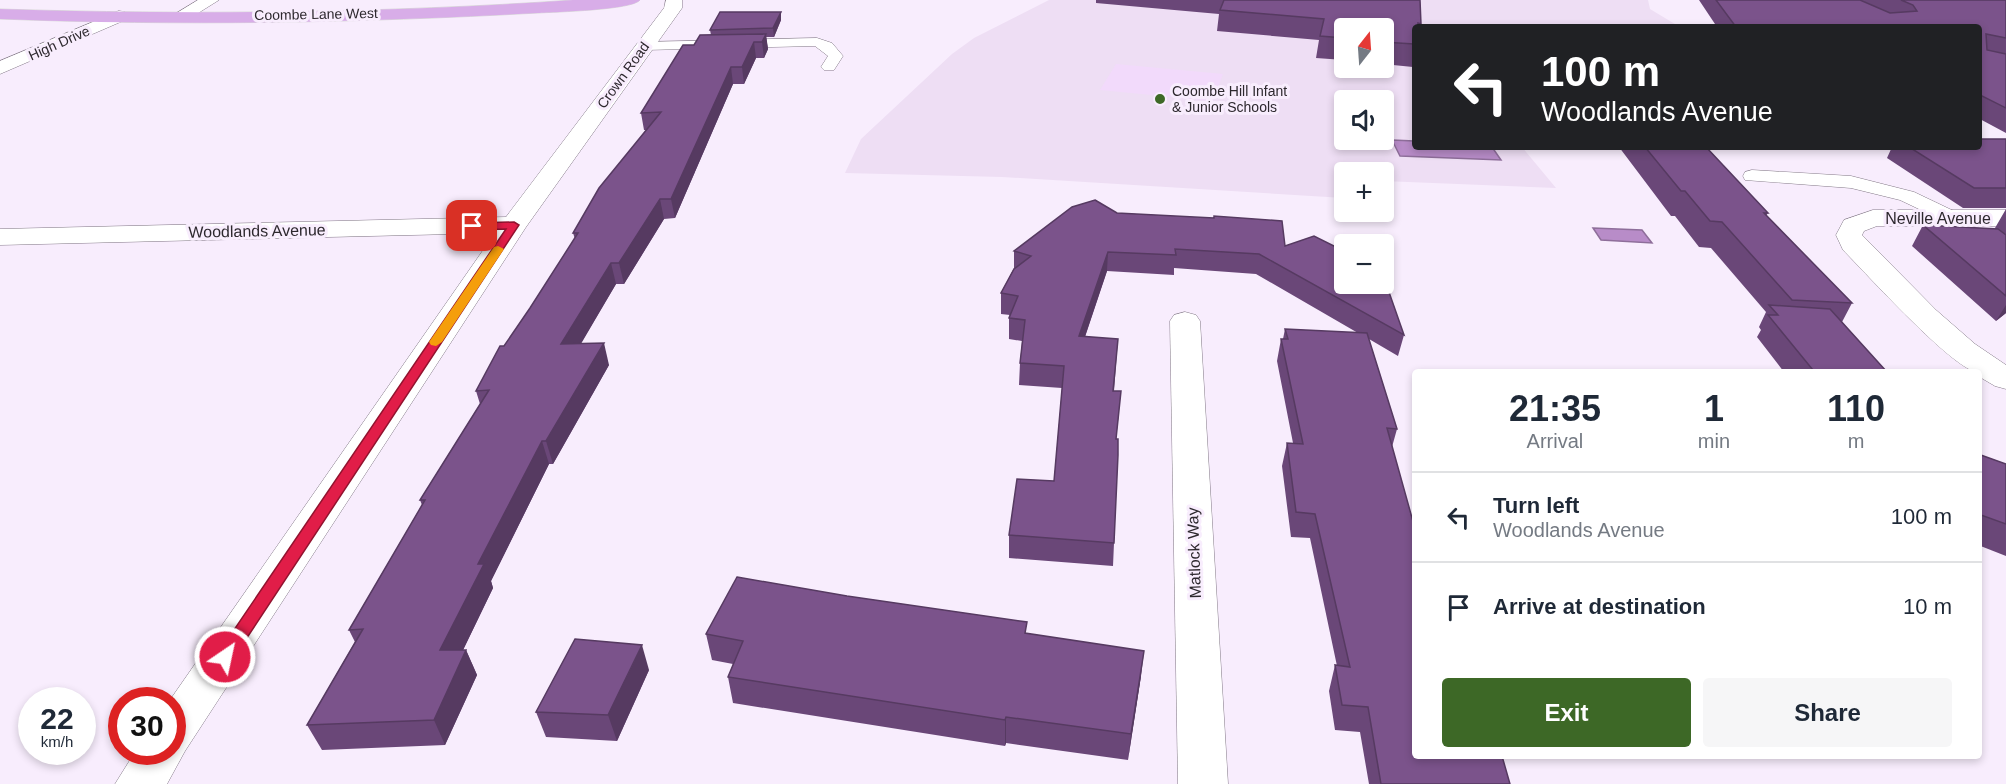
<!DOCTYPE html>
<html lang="en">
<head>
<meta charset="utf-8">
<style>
  body { margin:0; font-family:Arial,sans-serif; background:#f6f6f7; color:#1f2937; height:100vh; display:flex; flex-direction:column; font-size:22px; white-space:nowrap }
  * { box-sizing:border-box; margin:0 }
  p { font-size:20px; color:#747a83 }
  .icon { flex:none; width:33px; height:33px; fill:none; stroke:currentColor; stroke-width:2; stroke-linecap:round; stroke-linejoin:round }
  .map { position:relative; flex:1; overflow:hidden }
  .sheet { position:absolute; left:1412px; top:369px; width:570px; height:390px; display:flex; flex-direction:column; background:#fff; border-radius:6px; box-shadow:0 3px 9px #0003 }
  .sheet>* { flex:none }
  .guide { position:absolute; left:1412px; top:24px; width:570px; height:126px; border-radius:6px; box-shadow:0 3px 9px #0003; background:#202124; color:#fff; overflow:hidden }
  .needle { width:39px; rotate:17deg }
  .tools { position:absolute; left:1334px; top:18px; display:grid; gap:12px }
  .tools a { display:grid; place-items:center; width:60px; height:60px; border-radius:6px; background:#fff; box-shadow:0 3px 9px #0003; font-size:30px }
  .speed { position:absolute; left:18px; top:687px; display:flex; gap:12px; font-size:30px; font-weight:700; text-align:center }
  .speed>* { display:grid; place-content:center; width:78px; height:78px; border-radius:50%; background:#fff; box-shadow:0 3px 9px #0003; line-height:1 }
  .speed small { font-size:15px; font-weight:400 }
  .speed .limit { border:9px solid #d22; background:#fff; color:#111 }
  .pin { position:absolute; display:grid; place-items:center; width:51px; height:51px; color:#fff; margin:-26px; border-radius:12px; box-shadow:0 3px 9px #0006 }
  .me { position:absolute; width:66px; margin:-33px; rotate:34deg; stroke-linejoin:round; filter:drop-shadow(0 0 4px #0008) }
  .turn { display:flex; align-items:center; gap:21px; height:126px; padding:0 30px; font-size:27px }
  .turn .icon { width:78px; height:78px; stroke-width:2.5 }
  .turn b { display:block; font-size:42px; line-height:51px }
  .eta { display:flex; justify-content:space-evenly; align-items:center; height:102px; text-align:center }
  .eta b { font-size:36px; font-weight:600; line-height:42px }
  .button { display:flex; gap:12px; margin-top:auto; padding:12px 30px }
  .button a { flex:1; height:69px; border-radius:6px; background:#3d6826; color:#fff; font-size:24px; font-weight:600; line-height:69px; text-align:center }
  .button a+a { background:#f6f6f7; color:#1f2937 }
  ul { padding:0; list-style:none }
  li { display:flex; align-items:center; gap:18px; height:90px; padding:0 30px; border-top:2px solid #e0e1e3 }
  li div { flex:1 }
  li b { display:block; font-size:22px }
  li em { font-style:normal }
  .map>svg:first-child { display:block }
</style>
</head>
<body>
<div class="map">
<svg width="2006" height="784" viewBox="0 0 2006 784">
  <rect width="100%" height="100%" fill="#f8edfd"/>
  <path fill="#eedef4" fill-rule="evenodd" d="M 1049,0 L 1648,0 L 1650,9 L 1680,27 L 1414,27 L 1414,147 L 1522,147 L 1556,188 L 1383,181 L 1383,172 L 1344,172 L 1344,198 L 1002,177 L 845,173 L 861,139 L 952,54 L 974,38 ZM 1344,28 L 1383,28 L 1383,68 L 1344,68 ZM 1344,100 L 1383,100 L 1383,140 L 1344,140 Z"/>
  <path fill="#f2dafb" d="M 1116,64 L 1223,74 L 1213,101 L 1100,90 Z"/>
  <g fill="#b88cc8" stroke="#8e6e9a" stroke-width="1.5">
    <path d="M 1392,140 L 1414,141 L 1414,147 L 1492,147 L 1501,160 L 1400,156 Z"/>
    <path d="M 1593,228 L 1642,230 L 1652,243 L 1601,240 Z"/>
  </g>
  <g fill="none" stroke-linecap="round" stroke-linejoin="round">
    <defs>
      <g id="lane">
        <path d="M 817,38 L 832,43 L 843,56 L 834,70 L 824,70 L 821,67 L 828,56 L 815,46 L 644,50 L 637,46 L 644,42 Z"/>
        <path d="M 1752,170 L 1851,176 L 1914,192 L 1958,213 L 1961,217 L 1958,221 L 1944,221 L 1900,200 L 1851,188 L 1745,180 L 1743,176 L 1745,172 Z"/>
      </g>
      <g id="street">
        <path d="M 198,0 L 219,0 L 187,20 L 175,20 L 172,16 Z"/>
        <path d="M 666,0 L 682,0 L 682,8 L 526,227 L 185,751 L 167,784 L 115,784 L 135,752 L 172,752 L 172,700 L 170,700 L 495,233 L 0,245 L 0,229 L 506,217 L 664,8 Z"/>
        <path d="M 119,11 L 125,12 L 128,16 L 125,20 L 0,74 L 0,61 Z"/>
        <path d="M 1873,210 L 2006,210 L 2006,226 L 1877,226 L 1864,231 L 1862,235 L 1936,310 L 1975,344 L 2006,365 L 2006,389 L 1995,386 L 1978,376 L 1978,372 C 1955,372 1864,271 1843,250 L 1836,235 L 1844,220 Z"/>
        <path d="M 1185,312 L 1196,315 L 1200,321 L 1228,784 L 1178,784 L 1170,321 L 1174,315 Z"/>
      </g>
      <path id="primary" d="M 573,0 L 640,0 C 633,10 555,12 538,13 C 359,23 179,26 0,19 L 0,9 C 188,15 386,13 573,0 Z"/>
    </defs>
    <use href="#lane" stroke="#837987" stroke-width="1"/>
    <use href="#street" stroke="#837987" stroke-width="1"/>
    <use href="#primary" stroke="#d9d8d9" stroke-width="1"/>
    <use href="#lane" fill="#fff" fill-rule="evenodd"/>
    <use href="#street" fill="#fff" fill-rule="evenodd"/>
    <use href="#primary" fill="#d8ade8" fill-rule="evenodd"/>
  </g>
  <g fill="#6a4778">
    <path d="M 1096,0 L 1420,0 L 1421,24 L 1420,27 L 1414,27 L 1414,62 L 1413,67 L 1383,64 L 1383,28 L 1344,28 L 1344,60 L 1316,58 L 1319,40 L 1217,31 L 1219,14 L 1096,3 Z"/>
    <path d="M 1699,0 L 2006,0 L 2006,133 L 1978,118 L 1978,27 L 1717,27 Z"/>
    <path d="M 781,12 L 781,20 L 774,37 L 766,37 L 768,49 L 764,58 L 756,58 L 744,84 L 733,84 L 675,218 L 664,219 L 624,284 L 616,284 L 581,343 L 609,365 L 553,464 L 549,464 L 491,581 L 493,588 L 463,650 L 466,650 L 477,675 L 445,745 L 322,750 L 307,725 L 355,642 L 349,630 L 422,505 L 420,500 L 480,404 L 476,391 L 504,346 L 530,308 L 575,239 L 573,233 L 646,130 L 644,130 L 641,113 L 694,45 L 711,35 L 710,30 Z"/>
    <path d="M 2006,139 L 2006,208 L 1963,208 L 1887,158 L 1892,147 L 1978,147 Z"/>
    <path d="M 1619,147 L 1706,147 L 1768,213 L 1766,216 L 1852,303 L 1842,322 L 1887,372 L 1784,372 L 1757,337 L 1761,330 L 1759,327 L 1766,312 L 1711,248 L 1699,247 L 1675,216 L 1671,216 Z"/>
    <path d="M 2006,209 L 2006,313 L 1996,321 L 1912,246 L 1923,225 L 1995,229 L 1995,228 Z"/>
    <path d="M 1117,213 L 1285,246 L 1404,335 L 1398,356 L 1369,339 L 1397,429 L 1392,447 L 1414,756 L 1510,784 L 1369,784 L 1360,732 L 1335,730 L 1329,691 L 1335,665 L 1337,666 L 1310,538 L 1291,537 L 1282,466 L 1287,443 L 1293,443 L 1277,361 L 1281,339 L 1283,339 L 1285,329 L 1358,333 L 1256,274 L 1174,268 L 1174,275 L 1107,271 L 1085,337 L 1118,339 L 1114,391 L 1119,413 L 1116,439 L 1114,543 L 1113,566 L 1009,558 L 1009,535 L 1054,481 L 1062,388 L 1019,385 L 1020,363 L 1022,341 L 1009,339 L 1009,318 L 1010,315 L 1001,314 L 1001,293 L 1014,268 L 1014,251 Z"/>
    <path d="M 1978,454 L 2006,464 L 2006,556 L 1978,545 Z"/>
    <path d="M 1027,633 L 1141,676 L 1128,760 L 1006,743 L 1005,746 L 733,703 L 728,677 L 733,664 L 712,660 L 706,634 Z"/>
    <path d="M 649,670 L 617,741 L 546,737 L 536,712 Z"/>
  </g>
  <g fill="#563a61">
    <path d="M 781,12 L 781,20 L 774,37 L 773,28 Z"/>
    <path d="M 766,34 L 768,49 L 764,58 L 762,42 Z"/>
    <path d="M 754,42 L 756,58 L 744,84 L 742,67 Z"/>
    <path d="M 731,67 L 733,84 L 675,218 L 671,199 Z"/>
    <path d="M 660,199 L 664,219 L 624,284 L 619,263 Z"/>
    <path d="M 1108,252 L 1107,271 L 1078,357 L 1079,336 Z"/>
    <path d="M 611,263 L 616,284 L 568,366 L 561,344 Z"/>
    <path d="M 2006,305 L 2006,313 L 1996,321 Z"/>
    <path d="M 604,343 L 609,365 L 553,464 L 546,441 Z"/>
    <path d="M 542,441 L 549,464 L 491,581 L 493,588 L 451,675 L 440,650 L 478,564 Z"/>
    <path d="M 642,645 L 649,670 L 617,741 L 608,715 Z"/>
    <path d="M 466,650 L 477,675 L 445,745 L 434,720 Z"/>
    <path d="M 1144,651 L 1141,676 L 1128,760 L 1131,734 Z"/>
    <path d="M 1006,717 L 1006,743 L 1005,746 L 1005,720 Z"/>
  </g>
  <g fill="#7b538b" stroke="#563a61" stroke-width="1.5">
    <path d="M 1224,0 L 1420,0 L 1421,24 L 1418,23 L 1418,27 L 1414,27 L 1414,44 L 1383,42 L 1383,28 L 1344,28 L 1344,38 L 1320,36 L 1324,19 L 1220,10 Z"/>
    <path d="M 1716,0 L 1860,0 L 1890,13 L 1917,11 L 1913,5 L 1901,0 L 2006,0 L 2006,38 L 1986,34 L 1987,50 L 2006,54 L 2006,108 L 1978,94 L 1978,27 L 1736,27 Z"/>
    <path d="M 720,12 L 781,12 L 773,28 L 710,30 Z"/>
    <path d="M 766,34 L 762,42 L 754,42 L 742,67 L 731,67 L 671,199 L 660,199 L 619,263 L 611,263 L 561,344 L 604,343 L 546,441 L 542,441 L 478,564 L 484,564 L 440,650 L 466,650 L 434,720 L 307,725 L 363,629 L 349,630 L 425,500 L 420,500 L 489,390 L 476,391 L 500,346 L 504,346 L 530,308 L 578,233 L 573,233 L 599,188 L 661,112 L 641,113 L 683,45 L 694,45 L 700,35 Z"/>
    <path d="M 1978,139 L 2006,139 L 2006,188 L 1974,188 L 1909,147 L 1978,147 Z"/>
    <path d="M 1645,147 L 1706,147 L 1768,213 L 1764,213 L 1852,303 L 1792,300 L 1722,222 L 1710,221 L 1685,191 L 1681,191 Z"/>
    <path d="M 1095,200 L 1117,213 L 1214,218 L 1214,216 L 1282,221 L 1285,246 L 1314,236 L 1344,251 L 1344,284 L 1383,284 L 1383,275 L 1404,335 L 1259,254 L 1175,249 L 1176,255 L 1108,252 L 1079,336 L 1118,339 L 1113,391 L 1121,391 L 1116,439 L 1118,439 L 1118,455 L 1114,543 L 1009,535 L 1017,479 L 1054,481 L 1064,366 L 1020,363 L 1025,320 L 1009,318 L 1018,296 L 1001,293 L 1014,269 L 1031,256 L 1014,251 L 1072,207 Z"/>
    <path d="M 1923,225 L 1998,229 L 2006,235 L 2006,296 Z"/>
    <path d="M 1769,305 L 1830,309 L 1887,372 L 1805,372 L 1813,370 L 1768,315 L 1778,315 Z"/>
    <path d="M 1285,329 L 1367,333 L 1397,429 L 1387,428 L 1414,525 L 1414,756 L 1502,756 L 1510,784 L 1381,784 L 1368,707 L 1342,705 L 1335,665 L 1350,667 L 1315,514 L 1296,512 L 1287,443 L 1303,444 L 1281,339 L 1288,339 Z"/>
    <path d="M 1978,454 L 2006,464 L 2006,524 L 1978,514 Z"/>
    <path d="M 737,577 L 847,596 L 1027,622 L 1025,633 L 1144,651 L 1131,734 L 1006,717 L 1005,720 L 728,677 L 743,641 L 706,634 Z"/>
    <path d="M 575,639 L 642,645 L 608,715 L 536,712 Z"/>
  </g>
  <path fill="#e11d48" stroke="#92132f" stroke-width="1.5" d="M 514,222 L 519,225 L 231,662 L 219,662 L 216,657 L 219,652 L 506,229 L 472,230 L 466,226 L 472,223 Z"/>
  <path fill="#f59e0b" d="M 498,246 L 504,249 L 442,342 L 436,346 L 431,345 L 429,342 L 494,247 Z"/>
  <circle fill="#3d6826" stroke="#f8edfd" stroke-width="2" cx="1160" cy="99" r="6"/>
  <g text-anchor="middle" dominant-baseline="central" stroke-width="6" stroke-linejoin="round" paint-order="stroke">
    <g font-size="14" fill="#2d282e" stroke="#f8edfd">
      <text transform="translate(316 14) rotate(-1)">Coombe Lane West</text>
      <text transform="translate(59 43) rotate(-24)">High Drive</text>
      <text transform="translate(623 75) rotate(-54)">Crown Road</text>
    </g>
    <g font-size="14" fill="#2d282e" stroke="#f8edfd" text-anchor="start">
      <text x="1172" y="91">Coombe Hill Infant<tspan x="1172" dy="16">&amp; Junior Schools</tspan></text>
    </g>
    <g font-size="16" fill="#2d282e" stroke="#f8edfd">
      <text x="1938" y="218">Neville Avenue</text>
      <text transform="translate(257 231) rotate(-1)">Woodlands Avenue</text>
      <text transform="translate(1194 553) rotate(-92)">Matlock Way</text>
    </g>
  </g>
</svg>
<div class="tools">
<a><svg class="needle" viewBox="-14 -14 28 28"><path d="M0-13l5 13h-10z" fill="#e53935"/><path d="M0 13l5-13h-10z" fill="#747a83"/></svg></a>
<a><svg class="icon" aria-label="sound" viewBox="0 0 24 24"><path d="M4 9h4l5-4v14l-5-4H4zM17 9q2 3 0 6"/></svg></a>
<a>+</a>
<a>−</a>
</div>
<div class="speed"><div>22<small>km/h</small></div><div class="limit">30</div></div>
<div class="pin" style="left:472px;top:226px;background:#d93025"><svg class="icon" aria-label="arrive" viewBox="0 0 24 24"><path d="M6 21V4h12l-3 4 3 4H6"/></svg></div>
<svg class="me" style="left:225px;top:657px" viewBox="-20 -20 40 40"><circle r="17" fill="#e11d48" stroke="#fff" stroke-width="3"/><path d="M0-11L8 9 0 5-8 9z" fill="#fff"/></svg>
<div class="guide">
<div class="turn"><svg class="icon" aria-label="left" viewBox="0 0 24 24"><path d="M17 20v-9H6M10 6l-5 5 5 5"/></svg><div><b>100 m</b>Woodlands Avenue</div></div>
</div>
<section class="sheet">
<div class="eta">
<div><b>21:35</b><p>Arrival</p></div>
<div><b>1</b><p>min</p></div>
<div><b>110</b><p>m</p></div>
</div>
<ul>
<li><svg class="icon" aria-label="left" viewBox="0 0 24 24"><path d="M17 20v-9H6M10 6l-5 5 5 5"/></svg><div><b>Turn left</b><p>Woodlands Avenue</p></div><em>100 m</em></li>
<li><svg class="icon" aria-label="arrive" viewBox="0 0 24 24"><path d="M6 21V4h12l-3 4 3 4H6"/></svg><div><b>Arrive at destination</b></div><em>10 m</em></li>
</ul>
<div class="button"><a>Exit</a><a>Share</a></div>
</section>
</div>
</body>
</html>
